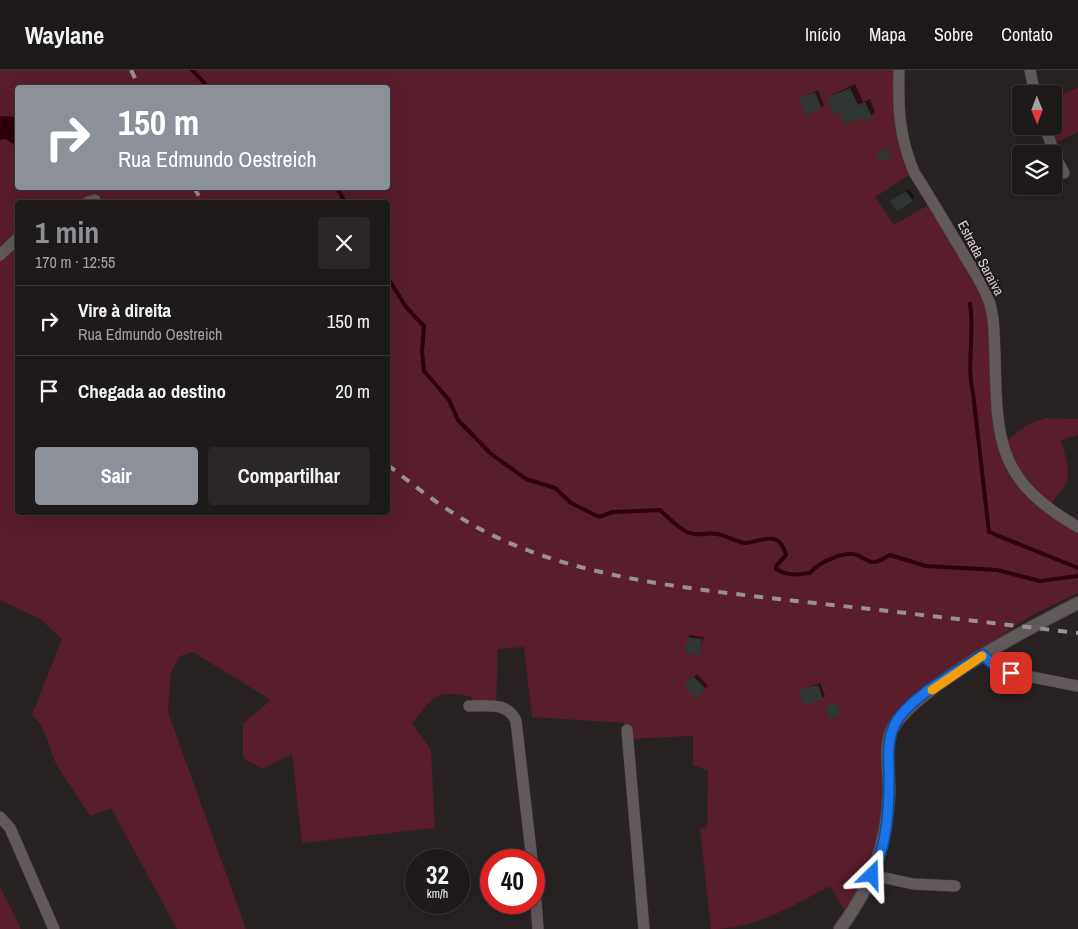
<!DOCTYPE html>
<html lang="pt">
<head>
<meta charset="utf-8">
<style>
  body { margin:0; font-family:"Archivo Narrow",sans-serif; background:#2c2727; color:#f1f3f6; height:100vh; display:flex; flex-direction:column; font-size:19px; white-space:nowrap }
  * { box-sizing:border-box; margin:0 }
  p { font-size:16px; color:#a1a1a2 }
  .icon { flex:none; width:28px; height:28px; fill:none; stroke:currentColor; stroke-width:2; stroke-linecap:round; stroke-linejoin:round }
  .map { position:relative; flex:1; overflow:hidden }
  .sheet { position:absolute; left:15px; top:130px; width:375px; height:315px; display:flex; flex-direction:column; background:#1f1a1a; border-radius:5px; box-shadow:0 5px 20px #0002,0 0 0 1px #3c3839 }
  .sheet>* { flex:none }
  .hud { position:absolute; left:15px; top:15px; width:375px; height:105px; border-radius:5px; box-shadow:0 5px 20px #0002,0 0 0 1px #3c3839; background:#8c9099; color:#fff; overflow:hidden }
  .needle { width:32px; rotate:179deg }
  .tools { position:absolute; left:1012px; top:15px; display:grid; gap:10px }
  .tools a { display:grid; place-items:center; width:50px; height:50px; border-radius:5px; background:#1f1a1a; box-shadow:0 5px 20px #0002,0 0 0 1px #3c3839; font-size:25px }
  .speed { position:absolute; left:405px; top:779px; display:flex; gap:10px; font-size:25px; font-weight:700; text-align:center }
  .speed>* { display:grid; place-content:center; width:65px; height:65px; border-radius:50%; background:#1f1a1a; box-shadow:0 5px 20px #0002,0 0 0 1px #3c3839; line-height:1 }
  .speed small { font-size:12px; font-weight:400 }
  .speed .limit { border:8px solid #d22; background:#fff; color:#111 }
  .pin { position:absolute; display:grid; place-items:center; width:42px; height:42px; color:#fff; margin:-21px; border-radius:10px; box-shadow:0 2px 8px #0006 }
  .me { position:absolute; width:55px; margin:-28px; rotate:22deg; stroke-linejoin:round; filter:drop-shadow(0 0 4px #0008) }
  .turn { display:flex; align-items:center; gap:18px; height:105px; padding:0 20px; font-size:22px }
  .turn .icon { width:65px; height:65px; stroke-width:2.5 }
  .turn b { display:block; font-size:35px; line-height:42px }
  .round { display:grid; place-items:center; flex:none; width:52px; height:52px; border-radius:5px; background:#2c2727 }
  .headline { display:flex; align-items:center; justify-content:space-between; height:85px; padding:0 20px }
  h1 { font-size:30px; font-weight:700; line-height:38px; color:#8c9099 }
  .cta { display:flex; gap:10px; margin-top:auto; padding:10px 20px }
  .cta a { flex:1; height:58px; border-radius:5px; background:#8c9099; color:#fff; font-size:20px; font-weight:700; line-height:58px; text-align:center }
  .cta a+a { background:#2c2727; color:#f1f3f6 }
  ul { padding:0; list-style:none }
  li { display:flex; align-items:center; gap:15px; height:70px; padding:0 20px; border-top:1px solid #3c3839 }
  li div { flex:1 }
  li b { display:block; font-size:19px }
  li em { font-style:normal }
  header { display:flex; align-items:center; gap:30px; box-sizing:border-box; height:70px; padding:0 25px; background:#1f1a1a; border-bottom:1px solid #3c3839 }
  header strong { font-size:24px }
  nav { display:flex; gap:28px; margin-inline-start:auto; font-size:18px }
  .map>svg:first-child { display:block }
</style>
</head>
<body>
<header>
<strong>Waylane</strong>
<nav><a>Início</a><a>Mapa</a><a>Sobre</a><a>Contato</a></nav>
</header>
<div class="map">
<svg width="1078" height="859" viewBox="0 0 1078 859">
  <rect width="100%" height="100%" fill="#292223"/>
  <g fill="#591d2c" fill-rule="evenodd">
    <path d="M 0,0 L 899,0 L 898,48 L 914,102 L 875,127 L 894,155 L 933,132 L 988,227 L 1002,374 L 1029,354 L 1046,348 L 1078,349 L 1078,365 L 1061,370 L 1067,392 L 1068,412 L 1048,437 L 1078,457 L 1078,523 L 1030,546 L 920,621 L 892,649 L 884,741 L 869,804 L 845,841 L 830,816 C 792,836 756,859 711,859 L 700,759 L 707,758 L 708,701 L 693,695 L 693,666 L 628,669 L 624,653 L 532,647 L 524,577 L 498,579 L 496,636 L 472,636 L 472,627 C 434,619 436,625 412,653 L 431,680 L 435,758 L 302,773 L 292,684 L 262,699 L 243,688 L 243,654 L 271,630 L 193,582 L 180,586 L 171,602 L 168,642 L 246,859 L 177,859 L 111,738 L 90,746 L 56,694 L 42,656 L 32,645 L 62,569 L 40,549 L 0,530 ZM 18,18 L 388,18 L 388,118 L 18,118 ZM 18,132 L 388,132 L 388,442 L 18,442 Z"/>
    <path d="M 1078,18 L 1078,62 L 1051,75 L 1045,56 L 1054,56 L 1054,27 Z"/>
    <path d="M 0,817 L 21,859 L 0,859 Z"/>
  </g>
  <path fill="#2d000c" d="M 0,46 L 17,47 L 17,77 L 6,69 L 0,70 Z"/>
  <g fill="#0007">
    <path d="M 855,14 L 863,32 L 870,29 L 875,42 L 871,46 L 862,46 L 839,40 L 827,29 L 832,25 Z"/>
    <path d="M 818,20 L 824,35 L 821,38 L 801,28 Z"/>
    <path d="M 909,119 L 914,127 L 912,130 L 895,128 Z"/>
    <path d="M 690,565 L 704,567 L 698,584 L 688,567 Z"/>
    <path d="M 697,604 L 708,616 L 695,627 L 684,616 Z"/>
    <path d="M 820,613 L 825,626 L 822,628 L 800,620 Z"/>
  </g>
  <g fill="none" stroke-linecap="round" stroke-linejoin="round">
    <g stroke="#2d000c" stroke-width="4">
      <path d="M 192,0 L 209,18"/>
      <path d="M 337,118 L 345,132"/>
      <path d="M 388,208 L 406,237 L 424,256 L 422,282 L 424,301 L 449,330 L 458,350 L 490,383 L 526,409 L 555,418 L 571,433 L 599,447 L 613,442 L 660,440 C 668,447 677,457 687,462 C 697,467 706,462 717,464 C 726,465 737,473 746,473 C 764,471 779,459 786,485 L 777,495 L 776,499 C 787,506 798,505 810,503 C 819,492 843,481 857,485 C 863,487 868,493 875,492 C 880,491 886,487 890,485 L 926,496 L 997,500 L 1040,511 L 1078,506"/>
      <path d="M 970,234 C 975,263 966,294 973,323 L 989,462 L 1078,498"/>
    </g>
  </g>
  <g fill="#2f3633">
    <path d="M 850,18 L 858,35 L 865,32 L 872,47 L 863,51 L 861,48 L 845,55 L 838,41 L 833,44 L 826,28 Z"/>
    <path d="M 815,22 L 822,39 L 806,45 L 799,28 Z"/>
    <path d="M 887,78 L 892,87 L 880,92 L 876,84 Z"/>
    <path d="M 906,121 L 913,131 L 897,141 L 890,131 Z"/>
    <path d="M 687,567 L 702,569 L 699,585 L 684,582 Z"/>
    <path d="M 693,606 L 706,619 L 695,629 L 683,616 Z"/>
    <path d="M 818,615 L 823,629 L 804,636 L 798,619 Z"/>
    <path d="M 836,632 L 841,644 L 830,649 L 825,637 Z"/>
  </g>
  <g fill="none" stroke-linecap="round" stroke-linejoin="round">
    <defs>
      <g id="minor">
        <path d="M 899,0 C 898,39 899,66 914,102 C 931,129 947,156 963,183 C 971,197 981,211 987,226 C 995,244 994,267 995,286 C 997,372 997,410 1078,457"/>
        <path d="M 1030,0 L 1035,24"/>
        <path d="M 1045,56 L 1055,86 L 1064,103"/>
        <path d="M 88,132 L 95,130"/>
        <path d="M 0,185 L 18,168"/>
        <path d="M 983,585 L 997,597 L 1011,603 L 1078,616"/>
        <path d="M 469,636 C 488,636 508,632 516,651 L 532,790"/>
        <path d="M 627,660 L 644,859"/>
        <path d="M 0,747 L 10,758 L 54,859"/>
        <path d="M 872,805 L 913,814 L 955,816"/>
        <path d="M 534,806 L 538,859"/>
      </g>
      <path id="tertiary" d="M 840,859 C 872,816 887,775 889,722 C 889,703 885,682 890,665 C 903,622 1037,554 1078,533"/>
    </defs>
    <use href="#minor" stroke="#453f3f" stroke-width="12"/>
    <use href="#tertiary" stroke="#453f3f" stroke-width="14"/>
    <use href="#minor" stroke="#61595a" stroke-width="11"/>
    <use href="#tertiary" stroke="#61595a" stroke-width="12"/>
    <g stroke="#979192" stroke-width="4" stroke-dasharray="9 9" stroke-linecap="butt">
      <path d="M 131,0 L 140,18"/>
      <path d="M 194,118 L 203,132"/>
      <path d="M 388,395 C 418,419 449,443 484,461 C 577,509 694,519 796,531 C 890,541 984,552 1078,563"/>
    </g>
  </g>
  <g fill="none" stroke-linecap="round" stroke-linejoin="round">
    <defs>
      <path id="route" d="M 872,805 C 887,776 889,741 889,708 C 889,689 886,670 896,652 C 911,626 958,602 983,585 L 997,598 L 1011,603"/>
    </defs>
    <use href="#route" stroke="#114b97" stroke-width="12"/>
    <use href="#route" stroke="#1a73e8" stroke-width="9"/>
    <path stroke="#f59e0b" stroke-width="9" d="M 932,620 L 982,586"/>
  </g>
  <g text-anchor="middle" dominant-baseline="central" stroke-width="4.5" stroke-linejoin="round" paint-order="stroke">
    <g font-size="14" fill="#d5d0d1" stroke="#20191a">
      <text transform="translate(981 188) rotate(62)">Estrada Saraiva</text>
    </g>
  </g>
</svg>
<div class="tools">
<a><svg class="needle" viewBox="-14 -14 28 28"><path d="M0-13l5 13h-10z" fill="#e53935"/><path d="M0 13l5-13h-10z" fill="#a1a1a2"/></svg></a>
<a><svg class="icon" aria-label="layers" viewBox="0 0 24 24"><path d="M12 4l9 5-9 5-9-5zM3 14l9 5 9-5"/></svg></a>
</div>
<div class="speed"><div>32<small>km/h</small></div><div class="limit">40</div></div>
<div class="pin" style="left:1011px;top:603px;background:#d93025"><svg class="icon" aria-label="arrive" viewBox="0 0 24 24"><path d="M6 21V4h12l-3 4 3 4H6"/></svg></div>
<svg class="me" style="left:872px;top:805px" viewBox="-20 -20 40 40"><path d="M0-17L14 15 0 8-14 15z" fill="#1a73e8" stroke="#fff" stroke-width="4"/></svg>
<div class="hud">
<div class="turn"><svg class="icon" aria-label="right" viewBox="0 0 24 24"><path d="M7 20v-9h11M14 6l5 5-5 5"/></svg><div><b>150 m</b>Rua Edmundo Oestreich</div></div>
</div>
<section class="sheet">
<div class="headline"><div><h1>1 min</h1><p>170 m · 12:55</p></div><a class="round"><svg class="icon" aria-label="close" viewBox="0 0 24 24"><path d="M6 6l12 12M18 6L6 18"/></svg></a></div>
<ul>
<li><svg class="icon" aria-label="right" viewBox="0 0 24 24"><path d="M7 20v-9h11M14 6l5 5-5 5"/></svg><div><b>Vire à direita</b><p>Rua Edmundo Oestreich</p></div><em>150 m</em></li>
<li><svg class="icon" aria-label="arrive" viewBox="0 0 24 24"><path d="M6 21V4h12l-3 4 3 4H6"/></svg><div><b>Chegada ao destino</b></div><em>20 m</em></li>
</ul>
<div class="cta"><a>Sair</a><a>Compartilhar</a></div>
</section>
</div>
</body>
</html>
